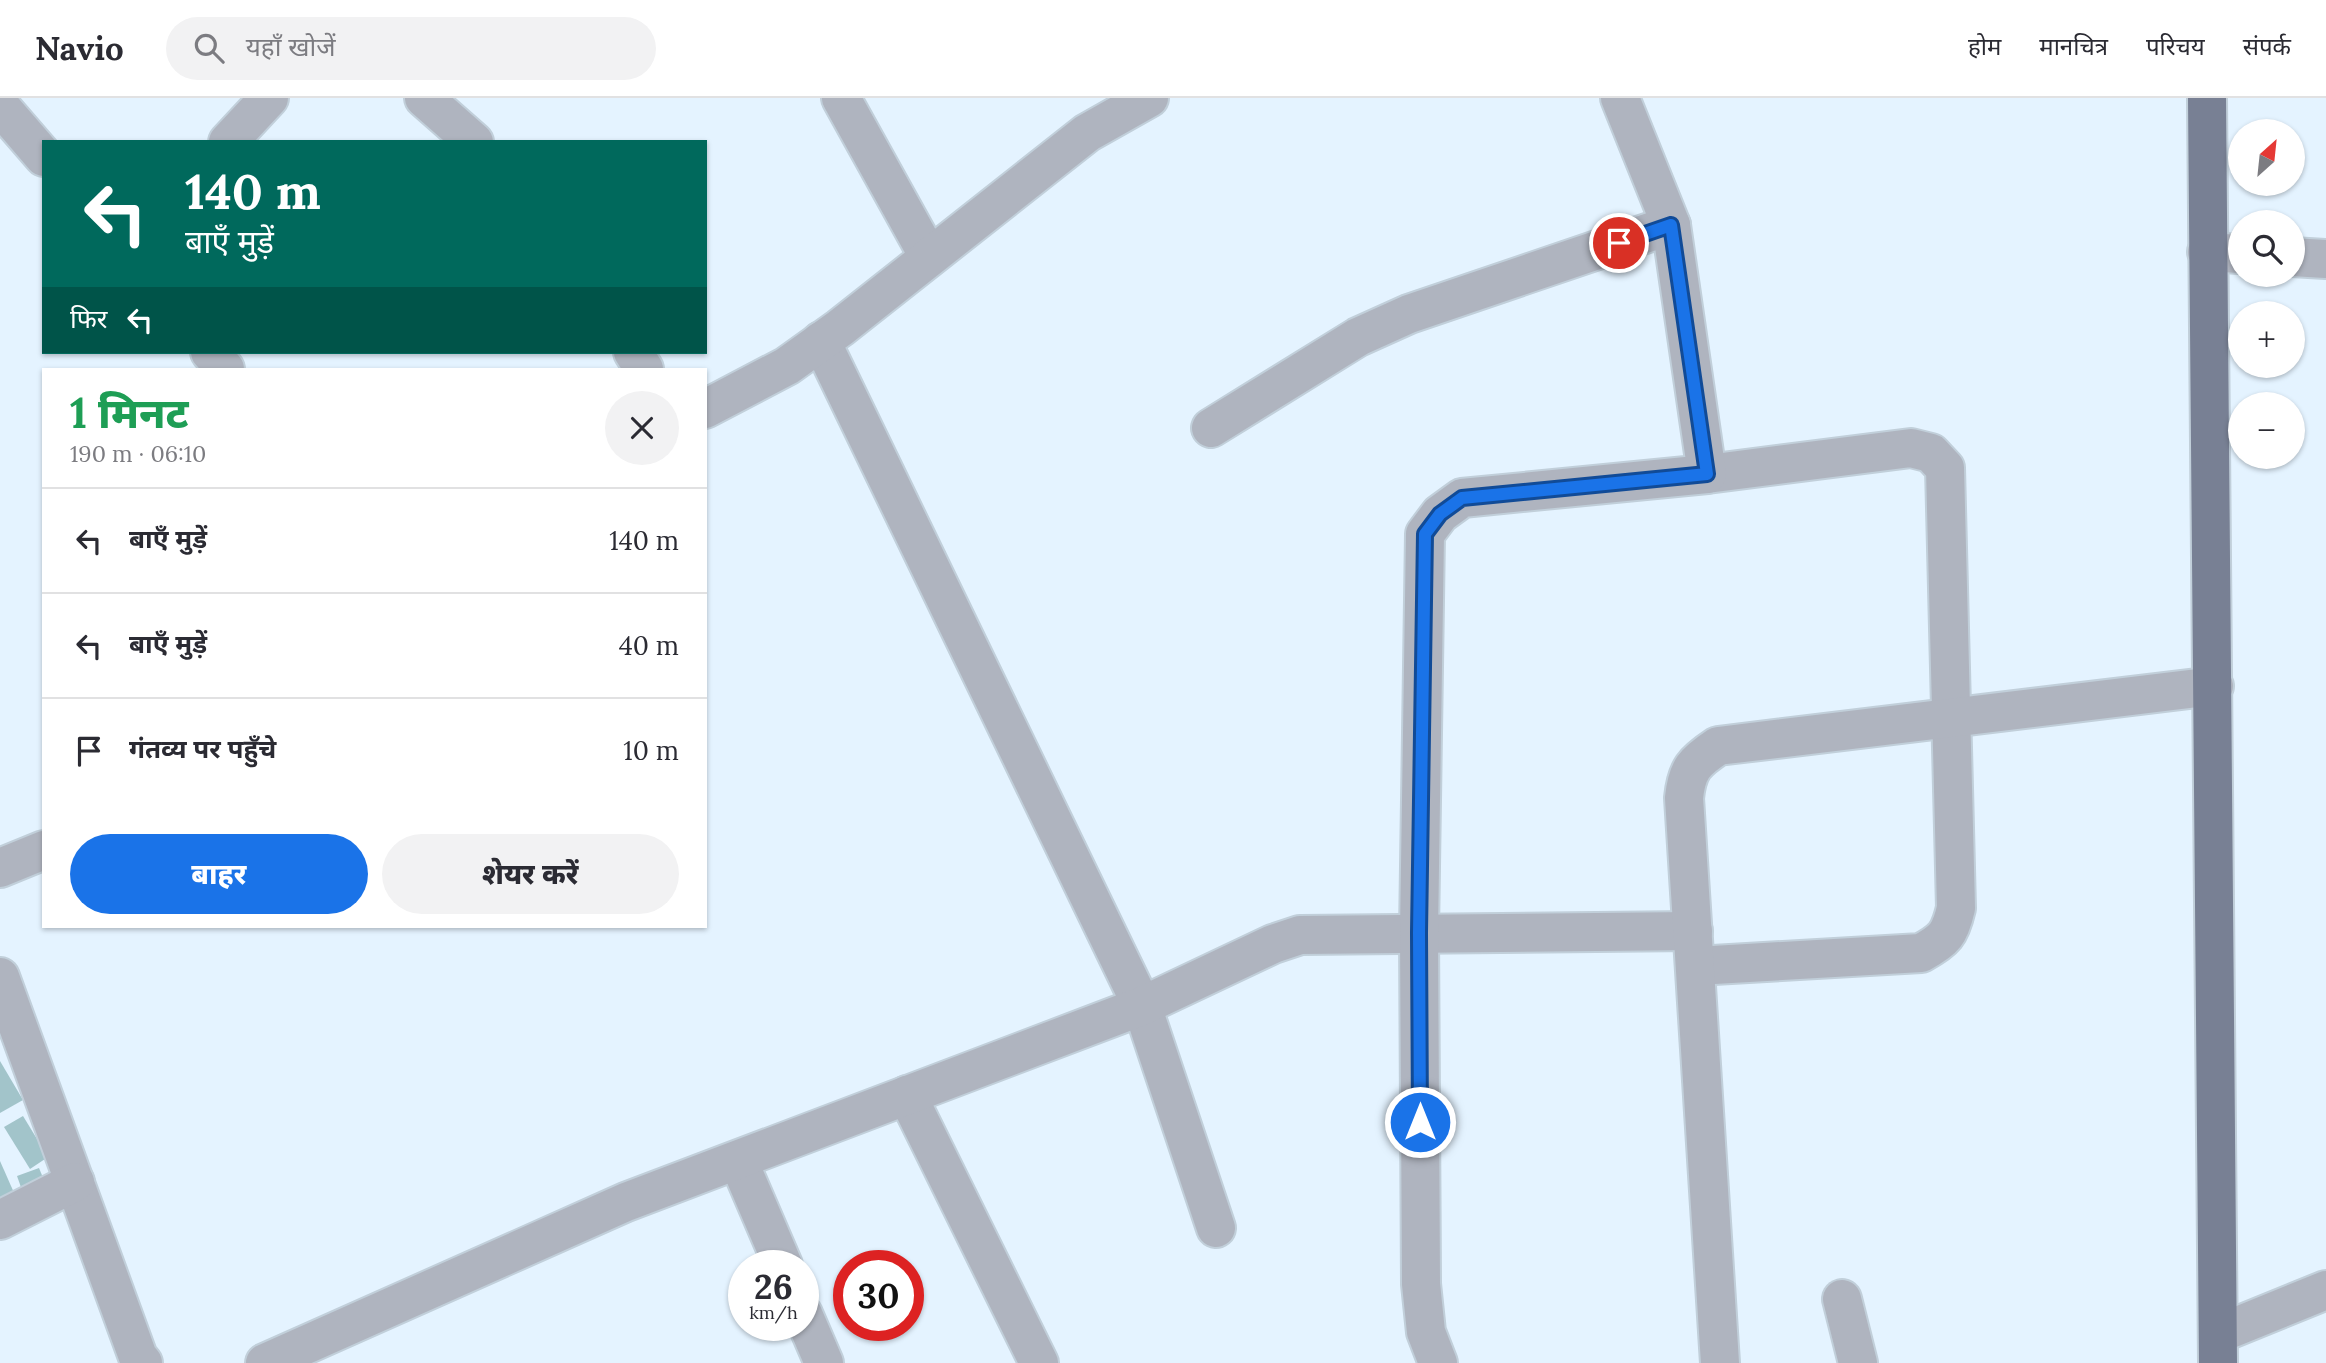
<!DOCTYPE html>
<html lang="hi">
<head>
<meta charset="utf-8">
<style>
  body { margin:0; font-family:Lora,"Noto Sans Devanagari",serif; background:#f2f2f3; color:#2b2b33; height:100vh; display:flex; flex-direction:column; font-size:26px; white-space:nowrap }
  * { box-sizing:border-box; margin:0 }
  p { font-size:23px; color:#7c7c81 }
  .icon { flex:none; width:38px; height:38px; fill:none; stroke:currentColor; stroke-width:2; stroke-linecap:round; stroke-linejoin:round }
  .map { position:relative; flex:1; overflow:hidden }
  .drawer { position:absolute; left:42px; top:270px; width:665px; height:560px; display:flex; flex-direction:column; background:#fff; border-radius:0px; box-shadow:0 2px 5px #0004 }
  .drawer>* { flex:none }
  .guide { position:absolute; left:42px; top:42px; width:665px; height:214px; border-radius:0px; box-shadow:0 2px 5px #0004; background:#00695c; color:#fff; overflow:hidden }
  .needle { width:46px; rotate:27deg }
  .fabs { position:absolute; left:2228px; top:21px; display:grid; gap:14px }
  .fabs a { display:grid; place-items:center; width:77px; height:77px; border-radius:50%; background:#fff; box-shadow:0 2px 5px #0004; font-size:35px }
  .speed { position:absolute; left:728px; top:1152px; display:flex; gap:14px; font-size:35px; font-weight:700; text-align:center }
  .speed>* { display:grid; place-content:center; width:91px; height:91px; border-radius:50%; background:#fff; box-shadow:0 2px 5px #0004; line-height:1 }
  .speed small { font-size:18px; font-weight:400 }
  .speed .limit { border:10px solid #d22; background:#fff; color:#111 }
  .pin { position:absolute; display:grid; place-items:center; width:60px; height:60px; color:#fff; margin:-30px; border:4px solid #fff; border-radius:50%; box-shadow:0 2px 7px #0007 }
  .me { position:absolute; width:77px; margin:-38px; rotate:0deg; stroke-linejoin:round; filter:drop-shadow(0 0 5px #0008) }
  .turn { display:flex; align-items:center; gap:24px; height:147px; padding:0 28px; font-size:32px }
  .turn .icon { width:91px; height:91px; stroke-width:2.5 }
  .turn b { display:block; font-size:49px; line-height:60px }
  .then { display:flex; align-items:center; height:66px; padding:0 28px; background:#0003; gap:14px; font-size:26px }
  .round { display:grid; place-items:center; flex:none; width:74px; height:74px; border-radius:37px; background:#f2f2f3 }
  .head { display:flex; align-items:center; justify-content:space-between; height:119px; padding:0 28px }
  h1 { font-size:42px; font-weight:800; line-height:52px; color:#1e9e55 }
  .primary-button { display:flex; gap:14px; margin-top:auto; padding:14px 28px }
  .primary-button a { flex:1; height:80px; border-radius:42px; background:#1a73e8; color:#fff; font-size:28px; font-weight:800; line-height:80px; text-align:center }
  .primary-button a+a { background:#f2f2f3; color:#2b2b33 }
  ul { padding:0; list-style:none }
  li { display:flex; align-items:center; gap:21px; height:105px; padding:0 28px; border-top:2px solid #e1e1e2 }
  li div { flex:1 }
  li b { display:block; font-size:26px }
  li em { font-style:normal }
  header { display:flex; align-items:center; gap:42px; box-sizing:border-box; height:98px; padding:0 35px; background:#fff; border-bottom:2px solid #e1e1e2 }
  header strong { font-size:33px }
  nav { display:flex; gap:38px; margin-inline-start:auto; font-size:24px }
  .search { width:490px; height:63px; background:#f2f2f3; display:flex; align-items:center; gap:18px; box-sizing:border-box; padding:0 24px; border-radius:38px; color:#7c7c81; font-size:26px }
  .map>svg:first-child { display:block }
</style>
</head>
<body>
<header>
<strong>Navio</strong>
<div class="search"><svg class="icon" aria-label="search" viewBox="0 0 24 24"><circle cx="10" cy="10" r="6"/><path d="M15 15l6 6"/></svg>यहाँ खोजें</div>
<nav><a>होम</a><a>मानचित्र</a><a>परिचय</a><a>संपर्क</a></nav>
</header>
<div class="map">
<svg width="2326" height="1265" viewBox="0 0 2326 1265">
  <rect width="100%" height="100%" fill="#e4f3ff"/>
  <g fill="#a2c4ca">
    <path d="M 0,963 L 23,1002 L 0,1015 Z"/>
    <path d="M 23,1018 L 48,1059 L 30,1071 L 4,1029 Z"/>
    <path d="M 0,1063 L 15,1097 L 0,1103 Z"/>
    <path d="M 39,1070 L 46,1087 L 23,1095 L 17,1078 Z"/>
  </g>
  <g fill="none" stroke-linecap="round" stroke-linejoin="round">
    <defs>
      <g id="minor">
        <path d="M 424,0 L 474,44"/>
        <path d="M 841,0 L 929,159"/>
        <path d="M 0,8 L 44,59"/>
        <path d="M 228,44 L 269,0"/>
        <path d="M 2207,154 L 2240,156"/>
        <path d="M 2292,159 L 2326,161"/>
        <path d="M 821,243 L 1142,908 L 1216,1130"/>
        <path d="M 210,254 L 225,271"/>
        <path d="M 633,254 L 644,271"/>
        <path d="M 705,311 L 787,268 L 840,230 L 1087,35 L 1149,0"/>
        <path d="M 1211,330 L 1358,239 L 1409,216 L 1671,127"/>
        <path d="M 0,770 L 44,752"/>
        <path d="M 1696,868 L 1921,855 C 1945,842 1950,836 1956,810 L 1945,370 L 1931,355 L 1911,350 L 1707,376"/>
        <path d="M 0,879 L 138,1259 L 143,1265"/>
        <path d="M 907,997 L 1039,1265"/>
        <path d="M 738,1062 L 783,1167"/>
        <path d="M 0,1122 L 75,1084"/>
        <path d="M 1842,1201 L 1858,1265"/>
        <path d="M 803,1216 L 824,1265"/>
        <path d="M 2218,1236 L 2326,1192"/>
        <path d="M 265,1265 L 626,1104 L 1142,908 L 1273,846 L 1300,837 L 1693,833"/>
        <path d="M 1438,1265 L 1426,1234 L 1421,1186 L 1419,835 L 1425,436 L 1440,416 L 1462,400 L 1707,376 L 1671,127 L 1620,0"/>
        <path d="M 1720,1265 L 1684,700 C 1687,671 1694,664 1718,648 L 2214,588"/>
      </g>
      <path id="major" d="M 2207,0 L 2218,1265"/>
    </defs>
    <use href="#minor" stroke="#c1cfda" stroke-width="42"/>
    <use href="#major" stroke="#c1cfda" stroke-width="42"/>
    <use href="#minor" stroke="#afb4bf" stroke-width="38"/>
    <use href="#major" stroke="#788094" stroke-width="38"/>
  </g>
  <g fill="none" stroke-linecap="round" stroke-linejoin="round">
    <defs>
      <path id="route" d="M 1420,1024 L 1419,835 L 1425,436 L 1440,416 L 1462,400 L 1707,376 L 1671,127 L 1619,145"/>
    </defs>
    <use href="#route" stroke="#114b97" stroke-width="18"/>
    <use href="#route" stroke="#1a73e8" stroke-width="12"/>
  </g>
</svg>
<div class="fabs">
<a><svg class="needle" viewBox="-14 -14 28 28"><path d="M0-13l5 13h-10z" fill="#e53935"/><path d="M0 13l5-13h-10z" fill="#7c7c81"/></svg></a>
<a><svg class="icon" aria-label="search" viewBox="0 0 24 24"><circle cx="10" cy="10" r="6"/><path d="M15 15l6 6"/></svg></a>
<a>+</a>
<a>−</a>
</div>
<div class="speed"><div>26<small>km/h</small></div><div class="limit">30</div></div>
<div class="pin" style="left:1619px;top:145px;background:#d93025"><svg class="icon" aria-label="arrive" viewBox="0 0 24 24"><path d="M6 21V4h12l-3 4 3 4H6"/></svg></div>
<svg class="me" style="left:1420px;top:1024px" viewBox="-20 -20 40 40"><circle r="17" fill="#1a73e8" stroke="#fff" stroke-width="3"/><path d="M0-11L8 9 0 5-8 9z" fill="#fff"/></svg>
<div class="guide">
<div class="turn"><svg class="icon" aria-label="left" viewBox="0 0 24 24"><path d="M17 20v-9H6M10 6l-5 5 5 5"/></svg><div><b>140 m</b>बाएँ मुड़ें</div></div>
<div class="then">फिर<svg class="icon" aria-label="left" viewBox="0 0 24 24"><path d="M17 20v-9H6M10 6l-5 5 5 5"/></svg></div>
</div>
<section class="drawer">
<div class="head"><div><h1>1 मिनट</h1><p>190 m · 06:10</p></div><a class="round"><svg class="icon" aria-label="close" viewBox="0 0 24 24"><path d="M6 6l12 12M18 6L6 18"/></svg></a></div>
<ul>
<li><svg class="icon" aria-label="left" viewBox="0 0 24 24"><path d="M17 20v-9H6M10 6l-5 5 5 5"/></svg><div><b>बाएँ मुड़ें</b></div><em>140 m</em></li>
<li><svg class="icon" aria-label="left" viewBox="0 0 24 24"><path d="M17 20v-9H6M10 6l-5 5 5 5"/></svg><div><b>बाएँ मुड़ें</b></div><em>40 m</em></li>
<li><svg class="icon" aria-label="arrive" viewBox="0 0 24 24"><path d="M6 21V4h12l-3 4 3 4H6"/></svg><div><b>गंतव्य पर पहुँचे</b></div><em>10 m</em></li>
</ul>
<div class="primary-button"><a>बाहर</a><a>शेयर करें</a></div>
</section>
</div>
</body>
</html>
